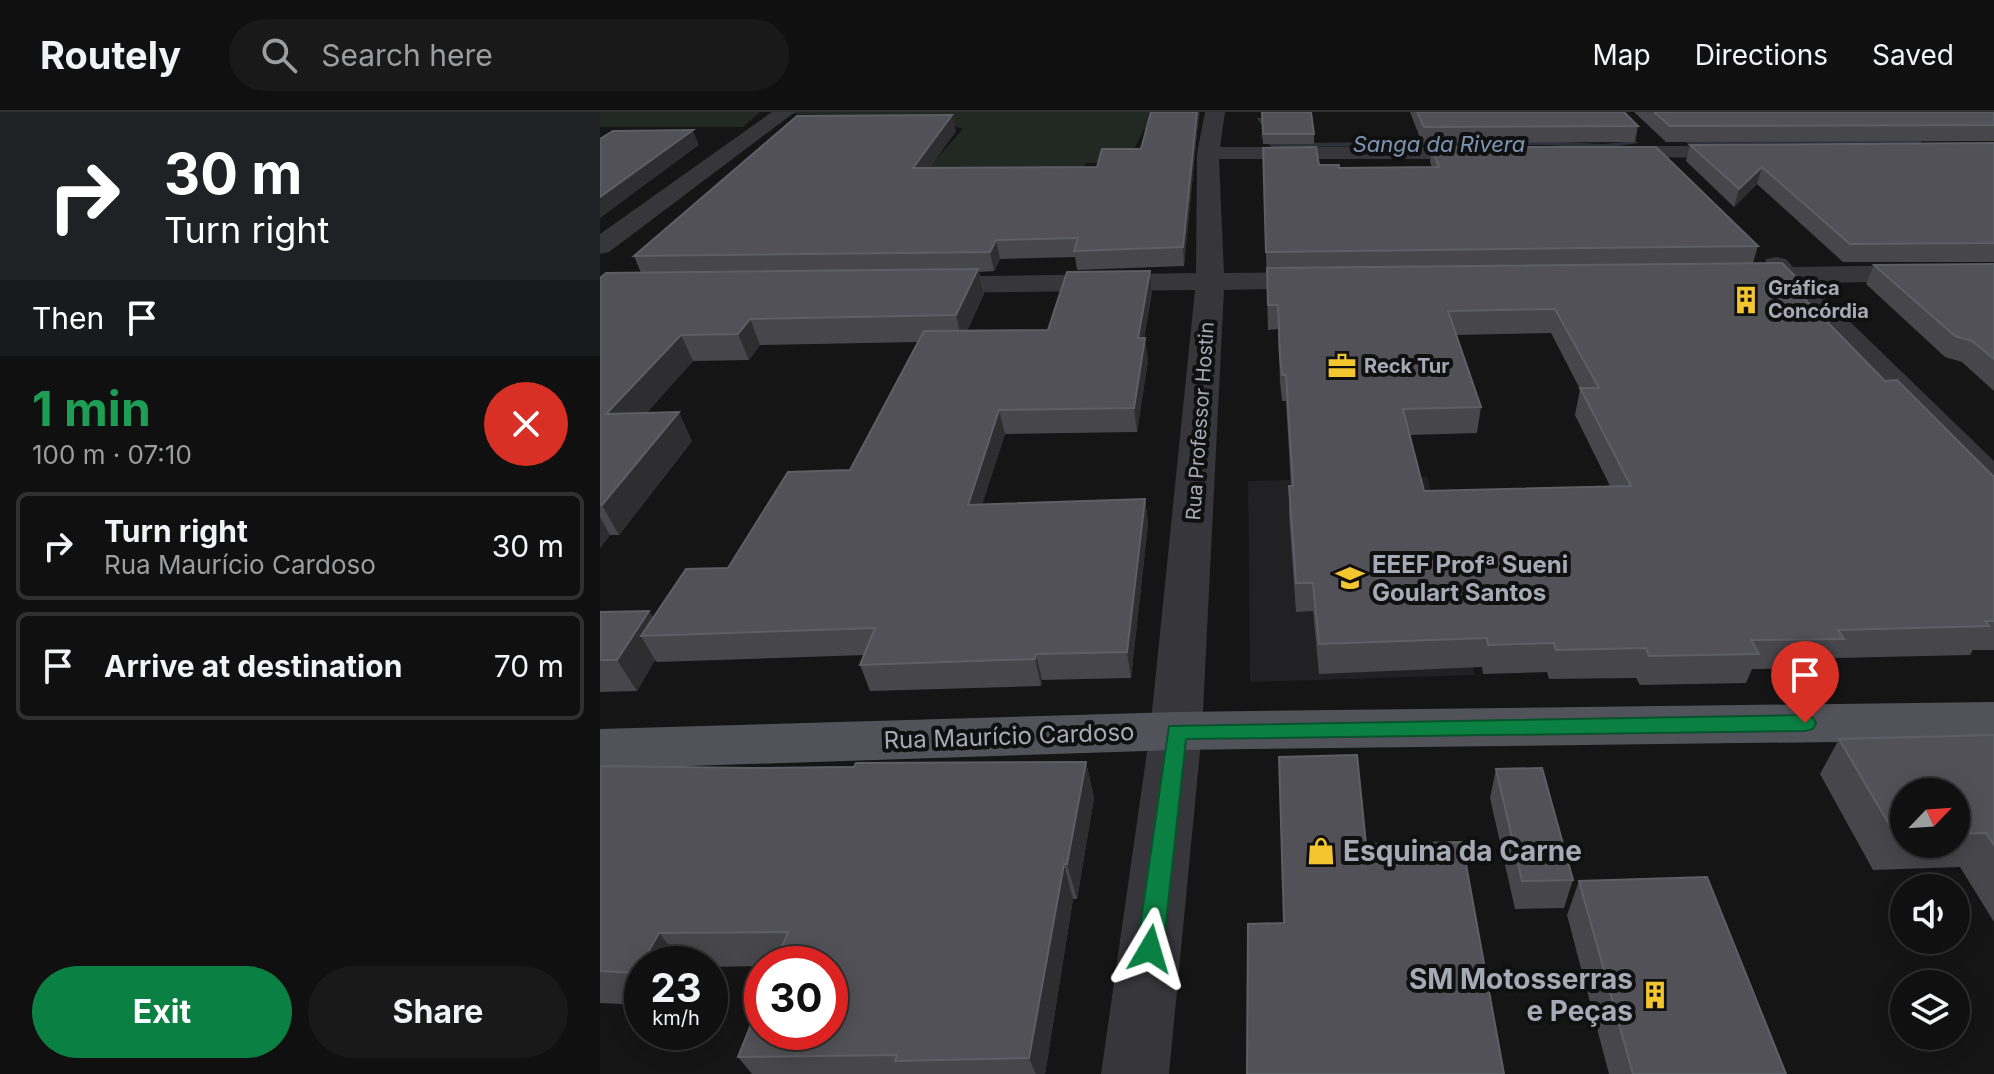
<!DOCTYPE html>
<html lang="en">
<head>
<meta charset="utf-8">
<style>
  body { margin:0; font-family:Inter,sans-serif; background:#191919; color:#f1f3f6; height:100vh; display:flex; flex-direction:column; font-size:30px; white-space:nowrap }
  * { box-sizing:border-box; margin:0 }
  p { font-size:26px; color:#9c9d9f }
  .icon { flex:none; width:44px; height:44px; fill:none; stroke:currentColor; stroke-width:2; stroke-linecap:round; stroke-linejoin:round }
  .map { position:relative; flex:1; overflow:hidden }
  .panel { display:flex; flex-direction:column; background:#101010; width:600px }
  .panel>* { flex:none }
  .guide { background:#202124; color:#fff; overflow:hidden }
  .needle { width:52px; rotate:65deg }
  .buttons { position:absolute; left:1290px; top:666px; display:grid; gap:16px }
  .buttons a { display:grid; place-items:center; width:80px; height:80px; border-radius:50%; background:#101010; box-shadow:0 4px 20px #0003,0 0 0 2px #303030; font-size:40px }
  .speed { position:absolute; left:24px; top:834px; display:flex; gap:16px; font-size:40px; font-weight:700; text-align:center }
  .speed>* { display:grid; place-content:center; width:104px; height:104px; border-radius:50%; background:#101010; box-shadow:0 4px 20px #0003,0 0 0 2px #303030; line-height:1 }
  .speed small { font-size:20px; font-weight:400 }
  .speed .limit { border:12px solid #d22; background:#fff; color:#111 }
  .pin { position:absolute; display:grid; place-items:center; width:68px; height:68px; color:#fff; margin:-82px -34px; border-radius:50% 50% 50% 0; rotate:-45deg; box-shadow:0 0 8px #0007 }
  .pin .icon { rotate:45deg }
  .me { position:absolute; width:88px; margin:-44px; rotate:7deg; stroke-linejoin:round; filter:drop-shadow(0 0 6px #0008) }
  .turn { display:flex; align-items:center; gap:28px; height:168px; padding:0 32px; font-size:36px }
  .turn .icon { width:104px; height:104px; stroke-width:2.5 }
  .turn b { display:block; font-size:56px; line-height:68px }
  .then { display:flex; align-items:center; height:76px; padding:0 32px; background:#0003; gap:16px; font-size:30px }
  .round { display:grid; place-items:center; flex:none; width:84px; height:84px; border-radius:42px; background:#191919 }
  .headline { display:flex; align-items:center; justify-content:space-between; height:136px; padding:0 32px }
  h1 { font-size:48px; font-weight:700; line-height:60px; color:#1e9e55 }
  .action { display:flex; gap:16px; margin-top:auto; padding:16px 32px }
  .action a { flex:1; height:92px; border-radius:48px; background:#0b8043; color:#fff; font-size:32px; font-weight:700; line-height:92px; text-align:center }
  .action a+a { background:#191919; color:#f1f3f6 }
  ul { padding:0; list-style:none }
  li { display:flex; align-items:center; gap:24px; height:108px; margin:0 16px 12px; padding:0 16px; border:4px solid #303030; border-radius:12px }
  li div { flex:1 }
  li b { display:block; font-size:30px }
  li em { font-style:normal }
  header { display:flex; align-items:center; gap:48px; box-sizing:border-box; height:112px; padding:0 40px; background:#101010; border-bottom:2px solid #303030 }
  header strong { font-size:38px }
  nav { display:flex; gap:44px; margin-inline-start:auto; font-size:28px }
  .search { width:560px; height:72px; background:#191919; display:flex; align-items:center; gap:20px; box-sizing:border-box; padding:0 28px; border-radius:44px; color:#9c9d9f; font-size:30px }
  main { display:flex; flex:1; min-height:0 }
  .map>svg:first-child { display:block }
</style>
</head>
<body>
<header>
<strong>Routely</strong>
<div class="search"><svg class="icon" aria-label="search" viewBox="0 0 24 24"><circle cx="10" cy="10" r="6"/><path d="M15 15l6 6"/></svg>Search here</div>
<nav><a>Map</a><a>Directions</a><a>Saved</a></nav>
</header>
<main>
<section class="panel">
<div class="guide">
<div class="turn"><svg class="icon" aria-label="right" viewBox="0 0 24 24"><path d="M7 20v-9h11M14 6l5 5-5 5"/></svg><div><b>30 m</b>Turn right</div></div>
<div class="then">Then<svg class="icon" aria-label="arrive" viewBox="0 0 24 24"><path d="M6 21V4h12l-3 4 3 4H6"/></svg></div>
</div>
<div class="headline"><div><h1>1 min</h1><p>100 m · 07:10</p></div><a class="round" style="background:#d93025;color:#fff"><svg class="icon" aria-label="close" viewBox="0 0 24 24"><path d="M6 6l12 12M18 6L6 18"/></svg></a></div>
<ul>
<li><svg class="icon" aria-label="right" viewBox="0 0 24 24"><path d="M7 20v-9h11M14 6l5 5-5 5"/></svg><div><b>Turn right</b><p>Rua Maurício Cardoso</p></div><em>30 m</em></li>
<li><svg class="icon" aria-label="arrive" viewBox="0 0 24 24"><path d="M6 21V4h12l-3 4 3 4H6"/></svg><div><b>Arrive at destination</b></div><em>70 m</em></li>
</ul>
<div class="action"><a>Exit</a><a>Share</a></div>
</section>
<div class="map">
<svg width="1394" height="962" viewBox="0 0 1394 962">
  <rect width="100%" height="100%" fill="#151516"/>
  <path fill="#212123" d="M 827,365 L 875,563 L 650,570 L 648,369 Z"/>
  <g fill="#212922">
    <path d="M 0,0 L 160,0 L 143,15 L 0,15 Z"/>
    <path d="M 187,0 L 600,0 L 598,17 L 544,17 L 528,50 L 486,51 L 475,70 L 315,71 L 363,17 L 348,11 L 352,5 L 184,2 Z"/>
  </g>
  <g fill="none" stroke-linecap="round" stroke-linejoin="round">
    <g fill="#2b323a" fill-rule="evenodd">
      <path d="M 657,6 L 663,6 L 671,14 L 669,26 L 674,31 L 943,29 L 1003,32 L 1035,29 L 1039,31 L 1003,36 L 943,33 L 672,35 L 661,26 L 663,15 Z"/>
      <path d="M 1319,27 L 1322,31 L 1089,32 L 1085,30 L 1089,28 Z"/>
    </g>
    <g fill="#36363b" fill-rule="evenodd">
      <path d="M 172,0 L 195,0 L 9,140 L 0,142 L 0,122 Z"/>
      <path d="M 605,0 L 625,0 L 620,35 L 890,35 L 901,41 L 890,47 L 619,47 L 624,161 L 728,160 L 738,162 L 742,168 L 738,174 L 728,176 L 624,178 L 602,619 L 569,962 L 501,962 L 550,619 L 595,178 L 320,181 L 310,179 L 306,173 L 310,167 L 320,165 L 596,161 L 597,41 Z"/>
      <path d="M 1003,34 L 1150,34 L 1161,40 L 1150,46 L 995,45 L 992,40 Z"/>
      <path d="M 1176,145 L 1186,147 L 1193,155 L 1394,152 L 1394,168 L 1210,171 L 1394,349 L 1394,381 L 1380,378 L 1179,172 L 1126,170 L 1122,164 L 1126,158 L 1164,155 L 1166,147 Z"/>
    </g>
    <path fill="#52535a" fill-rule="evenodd" d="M 1394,590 L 1394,628 L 576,638 L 0,657 L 0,617 L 576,600 Z"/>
  </g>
  <g fill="#46464b" fill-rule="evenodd">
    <path d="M 599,0 L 584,154 L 477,158 L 475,145 L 400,147 L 394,159 L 379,160 L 384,182 L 367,219 L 448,218 L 552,180 L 544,226 L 548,248 L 537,320 L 405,322 L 382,392 L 545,387 L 548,412 L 531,566 L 442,568 L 441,574 L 270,579 L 260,553 L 264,543 L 57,550 L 55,548 L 37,579 L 0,580 L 0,500 L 49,499 L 53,505 L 128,456 L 250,358 L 318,230 L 160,233 L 149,248 L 93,249 L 46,301 L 92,329 L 19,423 L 10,423 L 0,436 L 0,166 L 41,161 L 34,144 L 356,19 L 329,56 L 497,55 L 541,37 Z"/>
    <path d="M 662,0 L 714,22 L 714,32 L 663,32 Z"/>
    <path d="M 810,0 L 1024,0 L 1038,14 L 1035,30 L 822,31 Z"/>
    <path d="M 1034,0 L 1394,0 L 1394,29 L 1066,30 Z"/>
    <path d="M 1394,31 L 1394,150 L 1243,150 L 1157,72 L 1134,95 L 1086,49 L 1090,33 Z"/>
    <path d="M 831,35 L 1158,134 L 1153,151 L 1202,171 L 1199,181 L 1285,269 L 1394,365 L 1394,538 L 1373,538 L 1370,543 L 1235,546 L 1230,556 L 1152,557 L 1146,571 L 1040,573 L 1036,566 L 949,567 L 947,560 L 883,562 L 882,555 L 719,562 L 713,499 L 696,500 L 689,402 L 689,374 L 691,374 L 686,289 L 682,289 L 680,270 L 678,217 L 668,218 L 663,36 L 719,53 L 739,56 L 832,55 L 830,50 ZM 951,221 L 980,277 L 975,303 L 1010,374 L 824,379 L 810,323 L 877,321 L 881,295 L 856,223 Z"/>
    <path d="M 1394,152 L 1394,279 L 1362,250 L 1345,245 L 1266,172 L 1274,153 Z"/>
    <path d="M 1394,623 L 1394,810 L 1360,755 L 1273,758 L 1220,662 L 1239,627 ZM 1304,680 L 1356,680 L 1356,732 L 1304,732 Z"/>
    <path d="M 486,650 L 494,686 L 477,787 L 473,787 L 445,962 L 152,962 L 138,945 L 230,852 L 162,852 L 162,854 L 110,855 L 110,852 L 42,852 L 42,893 L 0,891 L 0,654 L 152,656 Z"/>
    <path d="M 896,657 L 973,768 L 964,796 L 915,797 L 890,686 Z"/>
    <path d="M 979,769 L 1186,962 L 1009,962 L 967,803 Z"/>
  </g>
  <g fill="#2e2e31">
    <path d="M 597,0 L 599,0 L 584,154 L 583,135 Z"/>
    <path d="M 352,3 L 356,19 L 317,74 L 313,56 Z"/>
    <path d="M 93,18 L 99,33 L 0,106 L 0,85 Z"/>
    <path d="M 1162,55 L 1157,72 L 1134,95 L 1139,77 Z"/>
    <path d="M 396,128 L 400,147 L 394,159 L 390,140 Z"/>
    <path d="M 378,157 L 384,182 L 362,229 L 356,203 Z"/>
    <path d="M 550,159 L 552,180 L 540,248 L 538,226 Z"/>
    <path d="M 150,207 L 160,233 L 149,248 L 138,222 Z"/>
    <path d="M 81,223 L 93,249 L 21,330 L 6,302 Z"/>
    <path d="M 545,226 L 548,248 L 537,320 L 534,296 Z"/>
    <path d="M 399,298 L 405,322 L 374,418 L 368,393 Z"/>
    <path d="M 79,300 L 92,329 L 19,423 L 2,393 Z"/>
    <path d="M 545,387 L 548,412 L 531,566 L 527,540 Z"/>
    <path d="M 0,405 L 10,423 L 0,436 Z"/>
    <path d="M 49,499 L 64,523 L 41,524 L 55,548 L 37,579 L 17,548 Z"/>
    <path d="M 436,542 L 442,568 L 441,574 L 435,547 Z"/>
    <path d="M 486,650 L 494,686 L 477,787 L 467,752 Z"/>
    <path d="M 464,752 L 473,787 L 445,962 L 436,962 L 429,946 Z"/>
    <path d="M 59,821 L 84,852 L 42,852 L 42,867 L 36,861 Z"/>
  </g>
  <g fill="#515157" stroke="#5e5f66" stroke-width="2" fill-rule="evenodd">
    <path d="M 551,0 L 597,0 L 583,135 L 474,139 L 478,126 L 396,128 L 390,140 L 34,144 L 197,4 L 352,3 L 313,56 L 497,55 L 502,37 L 541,37 Z"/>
    <path d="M 662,0 L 711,0 L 714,22 L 663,22 Z"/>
    <path d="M 817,0 L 1024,0 L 1038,14 L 824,15 Z"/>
    <path d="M 1054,0 L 1394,0 L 1394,13 L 1070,14 Z"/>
    <path d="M 93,18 L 0,85 L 0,27 L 13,19 Z"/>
    <path d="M 1394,31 L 1394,131 L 1250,132 L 1162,55 L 1139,77 L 1090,33 Z"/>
    <path d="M 716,35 L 719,53 L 739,53 L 739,56 L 839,55 L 831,35 L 1056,35 L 1158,134 L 666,140 L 663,36 Z"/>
    <path d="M 1182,151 L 1202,171 L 1189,171 L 1285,269 L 1297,268 L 1394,365 L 1394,509 L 1385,509 L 1389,514 L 1238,518 L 1244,527 L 1151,528 L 1159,542 L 1049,544 L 1046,536 L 956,538 L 954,531 L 888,533 L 887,526 L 719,532 L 713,471 L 696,471 L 689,374 L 693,374 L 686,263 L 682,263 L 680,245 L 678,193 L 668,193 L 667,156 ZM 955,197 L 999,276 L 980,276 L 1031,374 L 824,379 L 803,297 L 881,295 L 848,199 Z"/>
    <path d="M 1394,152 L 1394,247 L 1372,229 L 1355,224 L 1274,153 Z"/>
    <path d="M 378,157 L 356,203 L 150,207 L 138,222 L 81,223 L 6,302 L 79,300 L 2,393 L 0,393 L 0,166 L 6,161 Z"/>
    <path d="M 550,159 L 538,226 L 545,226 L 534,296 L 399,298 L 368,393 L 545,387 L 527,540 L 436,542 L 435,547 L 260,553 L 275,516 L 41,524 L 86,457 L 128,456 L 188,360 L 250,358 L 324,219 L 448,218 L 467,160 Z"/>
    <path d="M 49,499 L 17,548 L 0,548 L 0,500 Z"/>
    <path d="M 1394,623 L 1394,733 L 1386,721 L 1356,722 L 1356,680 L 1304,680 L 1304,724 L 1296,724 L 1239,627 Z"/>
    <path d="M 757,643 L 766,732 L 862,730 L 904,962 L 647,962 L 648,812 L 684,811 L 679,645 Z"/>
    <path d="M 486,650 L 467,752 L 464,752 L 429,946 L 295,949 L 297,943 L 138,945 L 162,885 L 162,920 L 230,920 L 230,852 L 175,852 L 188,820 L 59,821 L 36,861 L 0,859 L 0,654 L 152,656 L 254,655 L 256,651 Z"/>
    <path d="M 942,656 L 973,768 L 922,769 L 896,657 Z"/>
    <path d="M 1107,765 L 1186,962 L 1033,962 L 979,769 Z"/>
  </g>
  <path fill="#0b8043" stroke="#07532c" stroke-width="2" d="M 1205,603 L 1213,606 L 1216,611 L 1213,617 L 1205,619 L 586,627 L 563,837 L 559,846 L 550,849 L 541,846 L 537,837 L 569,614 Z"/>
  <defs>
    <symbol id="building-bare" viewBox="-9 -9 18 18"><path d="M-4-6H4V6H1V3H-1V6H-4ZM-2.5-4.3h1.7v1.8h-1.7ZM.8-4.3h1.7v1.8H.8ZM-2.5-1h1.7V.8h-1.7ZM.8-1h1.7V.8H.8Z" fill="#f3c630" stroke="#101011" stroke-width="2.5" paint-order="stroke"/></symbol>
    <symbol id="office-bare" viewBox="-9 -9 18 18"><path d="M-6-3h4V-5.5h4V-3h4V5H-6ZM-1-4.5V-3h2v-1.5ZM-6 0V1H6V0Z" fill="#f3c630" stroke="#101011" stroke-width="2.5" paint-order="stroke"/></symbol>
    <symbol id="school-bare" viewBox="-9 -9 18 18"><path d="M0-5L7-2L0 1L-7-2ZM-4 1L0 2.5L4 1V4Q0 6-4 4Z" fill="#f3c630" stroke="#101011" stroke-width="2.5" paint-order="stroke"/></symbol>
    <symbol id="shop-bare" viewBox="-9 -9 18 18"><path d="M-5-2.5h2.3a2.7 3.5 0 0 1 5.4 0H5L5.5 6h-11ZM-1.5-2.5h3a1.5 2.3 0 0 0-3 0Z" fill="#f3c630" stroke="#101011" stroke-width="2.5" paint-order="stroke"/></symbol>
  </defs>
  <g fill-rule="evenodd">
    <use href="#building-bare" x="1126" y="168" width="40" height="40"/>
    <use href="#office-bare" x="722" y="234" width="40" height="40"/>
    <use href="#school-bare" x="730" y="446" width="40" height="40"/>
    <use href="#shop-bare" x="701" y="719" width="40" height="40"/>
    <use href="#building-bare" x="1035" y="863" width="40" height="40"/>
  </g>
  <g text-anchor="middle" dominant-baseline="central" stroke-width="8" stroke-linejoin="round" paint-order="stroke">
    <g font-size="20" font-weight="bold" fill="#a6aab7" stroke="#101011" text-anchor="start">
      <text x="1168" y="176">Gráfica<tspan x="1168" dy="23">Concórdia</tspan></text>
      <text x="764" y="254">Reck Tur</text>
    </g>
    <g font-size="20" fill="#a6aab7" stroke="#101011">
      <text transform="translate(600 309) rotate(-86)">Rua Professor Hostin</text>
    </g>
    <g font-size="22" font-style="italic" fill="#7d94b2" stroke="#101011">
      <text x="839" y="32">Sanga da Rivera</text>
    </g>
    <g font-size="24" font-weight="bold" fill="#a6aab7" stroke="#101011" text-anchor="start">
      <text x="772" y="452">EEEF Profª Sueni<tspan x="772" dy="28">Goulart Santos</tspan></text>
    </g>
    <g font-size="24" fill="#a6aab7" stroke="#101011">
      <text transform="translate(409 624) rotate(-2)">Rua Maurício Cardoso</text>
    </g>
    <g font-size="28" font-weight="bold" fill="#a6aab7" stroke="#101011" text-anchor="start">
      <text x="743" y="739">Esquina da Carne</text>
      <text x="1033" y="867" text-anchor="end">SM Motosserras<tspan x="1033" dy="32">e Peças</tspan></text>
    </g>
  </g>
</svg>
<div class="buttons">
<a><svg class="needle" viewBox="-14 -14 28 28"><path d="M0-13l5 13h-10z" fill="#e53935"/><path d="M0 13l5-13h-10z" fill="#9c9d9f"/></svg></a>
<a><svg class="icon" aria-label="sound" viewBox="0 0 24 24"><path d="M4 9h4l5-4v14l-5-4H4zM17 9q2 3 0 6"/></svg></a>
<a><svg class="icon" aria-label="layers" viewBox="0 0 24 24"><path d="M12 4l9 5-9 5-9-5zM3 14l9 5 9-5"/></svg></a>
</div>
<div class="speed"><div>23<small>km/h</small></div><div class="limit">30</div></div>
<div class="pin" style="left:1205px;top:611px;background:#d93025"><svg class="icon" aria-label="arrive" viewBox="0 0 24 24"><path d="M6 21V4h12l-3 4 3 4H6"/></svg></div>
<svg class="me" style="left:550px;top:837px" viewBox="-20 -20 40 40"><path d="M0-17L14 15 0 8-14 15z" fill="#0b8043" stroke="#fff" stroke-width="4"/></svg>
</div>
</main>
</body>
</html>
